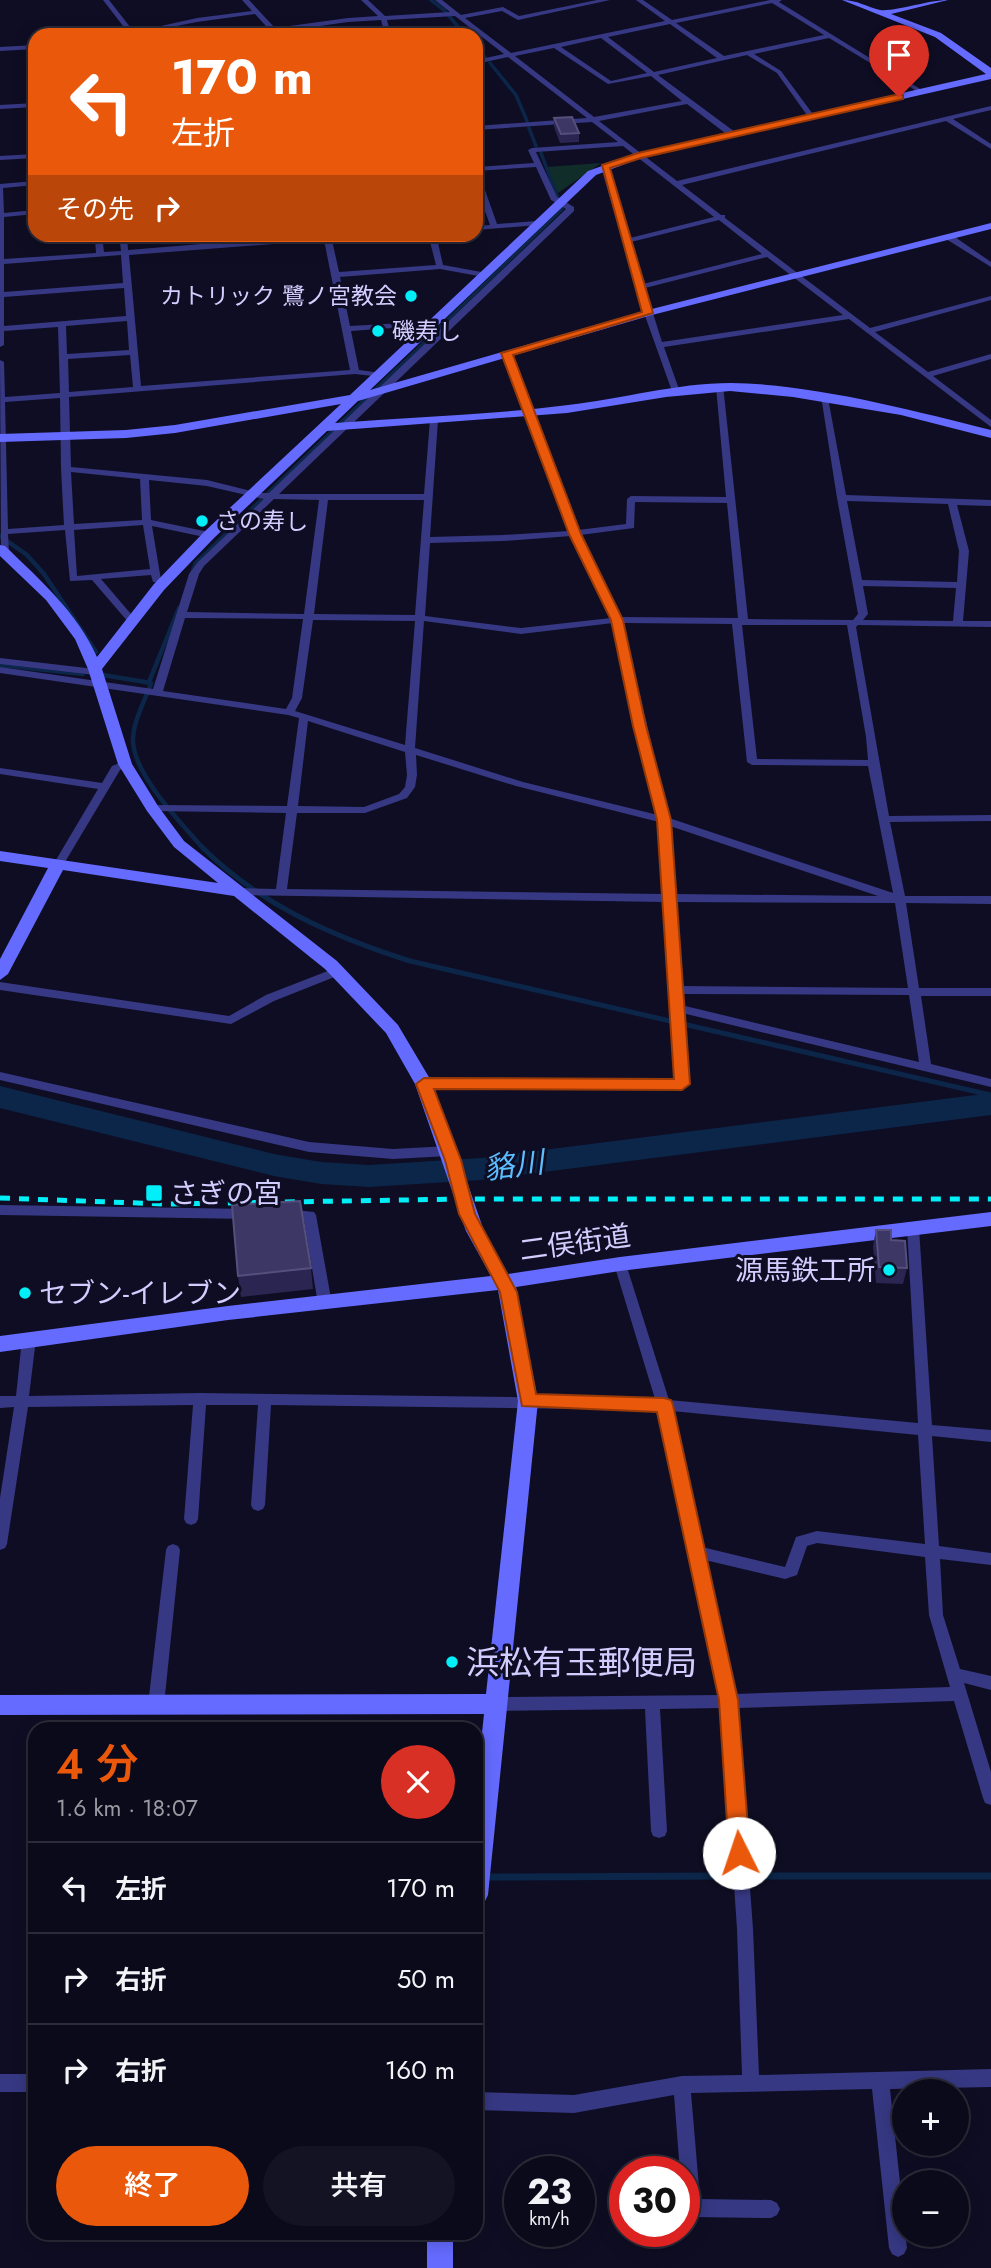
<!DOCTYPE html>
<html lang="ja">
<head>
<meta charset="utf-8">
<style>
  body { margin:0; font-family:Jost,"Noto Sans JP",sans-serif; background:#141323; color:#f1f3f6; height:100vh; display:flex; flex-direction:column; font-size:26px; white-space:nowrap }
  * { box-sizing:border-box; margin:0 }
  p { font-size:23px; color:#9a9aa2 }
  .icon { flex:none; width:38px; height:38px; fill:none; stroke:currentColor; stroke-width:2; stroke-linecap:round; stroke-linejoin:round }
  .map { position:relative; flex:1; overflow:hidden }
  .details { position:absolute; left:28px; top:1722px; width:455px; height:518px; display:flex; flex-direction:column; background:#0b0a1a; border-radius:21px; box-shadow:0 4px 18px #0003,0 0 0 2px #2b2b39 }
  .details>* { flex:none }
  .banner { position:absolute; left:28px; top:28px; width:455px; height:214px; border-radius:21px; box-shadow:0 4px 18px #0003,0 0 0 2px #2b2b39; background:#ea580c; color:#fff; overflow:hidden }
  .controls { position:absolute; left:892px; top:2079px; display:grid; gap:14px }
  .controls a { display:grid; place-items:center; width:77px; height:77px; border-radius:50%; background:#0b0a1a; box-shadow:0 4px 18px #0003,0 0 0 2px #2b2b39; font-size:35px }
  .speed { position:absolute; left:504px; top:2156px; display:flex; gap:14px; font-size:35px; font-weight:700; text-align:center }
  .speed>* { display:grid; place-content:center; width:91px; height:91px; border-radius:50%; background:#0b0a1a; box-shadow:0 4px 18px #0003,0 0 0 2px #2b2b39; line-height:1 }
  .speed small { font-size:18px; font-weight:400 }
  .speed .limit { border:10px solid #d22; background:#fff; color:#111 }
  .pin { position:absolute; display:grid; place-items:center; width:60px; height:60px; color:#fff; margin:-72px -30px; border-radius:50% 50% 50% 0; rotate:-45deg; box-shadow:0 0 7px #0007 }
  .pin .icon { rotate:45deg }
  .me { position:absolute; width:77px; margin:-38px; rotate:356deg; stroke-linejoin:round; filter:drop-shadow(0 0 5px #0008) }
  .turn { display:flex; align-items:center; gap:24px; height:147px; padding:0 28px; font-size:32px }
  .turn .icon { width:91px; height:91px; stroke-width:2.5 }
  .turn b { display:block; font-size:49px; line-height:60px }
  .then { display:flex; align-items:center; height:66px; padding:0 28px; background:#0003; gap:14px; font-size:26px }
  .round { display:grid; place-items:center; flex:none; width:74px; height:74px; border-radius:37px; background:#141323 }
  .summary { display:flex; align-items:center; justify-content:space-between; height:119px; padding:0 28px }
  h1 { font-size:42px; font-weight:600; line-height:52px; color:#ea580c }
  .button { display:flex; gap:14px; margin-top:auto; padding:14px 28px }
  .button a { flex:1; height:80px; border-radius:42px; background:#ea580c; color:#fff; font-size:28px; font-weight:600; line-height:80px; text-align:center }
  .button a+a { background:#141323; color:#f1f3f6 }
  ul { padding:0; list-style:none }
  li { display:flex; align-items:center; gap:21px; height:91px; padding:0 28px; border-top:2px solid #2b2b39 }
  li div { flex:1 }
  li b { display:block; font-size:26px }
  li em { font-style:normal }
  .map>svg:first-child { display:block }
</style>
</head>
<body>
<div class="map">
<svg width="991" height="2268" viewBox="0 0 991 2268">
  <rect width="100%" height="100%" fill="#0f0d23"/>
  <path fill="#102d2a" d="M 601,163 L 558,193 L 546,167 Z"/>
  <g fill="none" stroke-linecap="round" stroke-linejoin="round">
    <g stroke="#0b2649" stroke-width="3.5">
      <path d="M 431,0 L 444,10 L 465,35"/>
      <path d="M 476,47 L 485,57"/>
      <path d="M 490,63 L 516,95 L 527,121"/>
      <path d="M 529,128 L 536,146"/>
      <path d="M 396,370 L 562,209 L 541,153"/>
    </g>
    <g stroke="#0b2649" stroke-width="4.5">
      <path d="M 0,536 L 27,555 L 44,574 L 96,652"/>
      <path d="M 192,573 L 196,563 L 398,368"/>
      <path d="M 0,665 L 83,674"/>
      <path d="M 103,675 L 151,683 C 145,701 133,721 133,740 C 133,774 181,823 203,848"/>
      <path d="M 149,682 L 179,608"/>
    </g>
    <path stroke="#0b2649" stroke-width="5" d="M 201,846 C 258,904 334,937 410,961 L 991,1095"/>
    <g stroke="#0b2649" stroke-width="7">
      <path d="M 759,1876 L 991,1876"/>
      <path d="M 490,1877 L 723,1876"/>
    </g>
    <path fill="#0b2649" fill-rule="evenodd" d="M 0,1086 L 274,1154 L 321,1162 L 369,1165 L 481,1158 L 991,1093 L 991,1115 L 481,1180 L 369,1187 L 321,1184 L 274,1176 L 0,1108 Z"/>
    <g fill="#363883" fill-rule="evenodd">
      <path d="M 103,0 L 109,0 L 134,32 L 197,18 L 252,11 L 242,0 L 249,0 L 275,28 L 348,18 L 378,16 L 361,0 L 368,0 L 385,16 L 450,12 L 435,0 L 442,0 L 461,15 L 503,7 L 519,16 L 597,0 L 610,0 L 518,20 L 502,11 L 465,18 L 511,53 L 665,21 L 636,0 L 643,0 L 672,20 L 770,0 L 782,0 L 779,2 L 925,92 L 920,93 L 829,38 L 754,54 L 781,71 L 815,117 L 811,119 L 809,118 L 777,73 L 747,55 L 658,75 L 735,132 L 735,136 L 729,136 L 687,104 L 599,121 L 677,181 L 991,106 L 991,110 L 953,119 L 991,144 L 991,149 L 946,121 L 682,185 L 721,215 L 725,215 L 725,218 L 870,328 L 991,296 L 991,300 L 875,332 L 928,372 L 991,354 L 991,359 L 933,376 L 991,420 L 991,427 L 849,319 L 664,347 L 680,392 L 673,394 L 644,313 L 601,167 L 605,165 L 609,167 L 630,238 L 714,217 L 623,146 L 536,152 L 557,197 L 574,207 L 574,211 L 279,494 L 424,494 L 430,420 L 434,417 L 438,420 L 430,537 L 503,535 L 569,531 L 503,353 L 507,351 L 511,353 L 578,530 L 626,524 L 627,499 L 631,496 L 726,497 L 716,387 L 723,385 L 748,619 L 853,620 L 858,614 L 837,498 L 821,396 L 828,398 L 846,495 L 991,500 L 991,506 L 957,505 L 969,551 L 963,621 L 991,621 L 991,627 L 858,625 L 856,627 L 889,816 L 991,815 L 991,821 L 890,822 L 905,896 L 991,896 L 991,904 L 906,903 L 919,988 L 991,988 L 991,996 L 921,996 L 931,1064 L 991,1079 L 991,1087 L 682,1013 L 688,1084 L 682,1088 L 420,1087 L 418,1084 L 420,1081 L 424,1080 L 676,1080 L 663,902 L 234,895 L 232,892 L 234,889 L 238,888 L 276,889 L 286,813 L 152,811 L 147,808 L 152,805 L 287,806 L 299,718 L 288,715 L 0,673 L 0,667 L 153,689 L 189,574 L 198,562 L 264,499 L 207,486 L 149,480 L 151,520 L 209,532 L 214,535 L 209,538 L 152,526 L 161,580 L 159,582 L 153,582 L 151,575 L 101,579 L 137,621 L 132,624 L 129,623 L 92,580 L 70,581 L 65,530 L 8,534 L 9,553 L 4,556 L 1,555 L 0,360 L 4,362 L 5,397 L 60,393 L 58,327 L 4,331 L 4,345 L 0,347 L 0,184 L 35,181 L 35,185 L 3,188 L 4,213 L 35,210 L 35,214 L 4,217 L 4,259 L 96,253 L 95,239 L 77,240 L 73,238 L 73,234 L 102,235 L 104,252 L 121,251 L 119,234 L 127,234 L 128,250 L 323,234 L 382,234 L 332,240 L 339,272 L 436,265 L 428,234 L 436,234 L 443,265 L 487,273 L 488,275 L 484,277 L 440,269 L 340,277 L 350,326 L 420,322 L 435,326 L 431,328 L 420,326 L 351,331 L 359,370 L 382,373 L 382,377 L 355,374 L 69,397 L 71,467 L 207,480 L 259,493 L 269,493 L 566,209 L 551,200 L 536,167 L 476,171 L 476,167 L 534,163 L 528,150 L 532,148 L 618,142 L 592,122 L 476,130 L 476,126 L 587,118 L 508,57 L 476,64 L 476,60 L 504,54 L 455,16 L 387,20 L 391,35 L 385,35 L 381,20 L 348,22 L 278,32 L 281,35 L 274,35 L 255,14 L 197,22 L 130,35 ZM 772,3 L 824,35 L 724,56 L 676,23 ZM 670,24 L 717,58 L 654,72 L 608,37 ZM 601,38 L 647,73 L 611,81 L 561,47 ZM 554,48 L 608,84 L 651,76 L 682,101 L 594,117 L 515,56 ZM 719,220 L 762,254 L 643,284 L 631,242 ZM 324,240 L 350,370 L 141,386 L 129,255 ZM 121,255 L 123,283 L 4,292 L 4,264 ZM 767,257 L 843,315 L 662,342 L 645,288 ZM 124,288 L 126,316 L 4,326 L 4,297 ZM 127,321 L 129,350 L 67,354 L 66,326 ZM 130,355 L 133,387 L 69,392 L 68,359 ZM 60,398 L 61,469 L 64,525 L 8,529 L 5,402 ZM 71,472 L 140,479 L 142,520 L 74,524 ZM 274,499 L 319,500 L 304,614 L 187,612 L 199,574 L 204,566 ZM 328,500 L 424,500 L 415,615 L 314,614 ZM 847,501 L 948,504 L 959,551 L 957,582 L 862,580 ZM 635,502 L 727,503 L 738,618 L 620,617 L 580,535 L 634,528 ZM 143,525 L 150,569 L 77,576 L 74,530 ZM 571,536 L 611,618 L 521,628 L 425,616 L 430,543 L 503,541 ZM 863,586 L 956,588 L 953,621 L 863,620 L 868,614 ZM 185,618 L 303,619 L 292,698 L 286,709 L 163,691 ZM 313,620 L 415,621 L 405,745 L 295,711 L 302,698 ZM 424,621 L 521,634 L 613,623 L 658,815 L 523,782 L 415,748 ZM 623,623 L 732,624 L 747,762 L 752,765 L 868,766 L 893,893 L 669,818 ZM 742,625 L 847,625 L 866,737 L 868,760 L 757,759 ZM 308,721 L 405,752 L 407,775 L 405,787 L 399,794 L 364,807 L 298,806 ZM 416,755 L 516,786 L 659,822 L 663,894 L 287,889 L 297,813 L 365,813 L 407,798 L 415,787 L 417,775 ZM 670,826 L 878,896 L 674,894 ZM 674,902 L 895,903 L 908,988 L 680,986 ZM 680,994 L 909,995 L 919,1062 L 681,1005 Z"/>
      <path d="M 35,45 L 35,49 L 0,51 L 0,47 Z"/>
      <path d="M 35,103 L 35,107 L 0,109 L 0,105 Z"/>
      <path d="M 35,154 L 35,158 L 0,160 L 0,156 Z"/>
      <path d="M 476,174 L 480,176 L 497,224 L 536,221 L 540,223 L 539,225 L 476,230 L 476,226 L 490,225 L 476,186 Z"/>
      <path d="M 946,235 L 952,235 L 991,262 L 991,267 L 946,239 Z"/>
      <path d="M 0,658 L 95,669 L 100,672 L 95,675 L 0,664 Z"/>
      <path d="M 125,761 L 130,764 L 120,770 L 62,867 L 54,867 L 53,865 L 98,789 L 0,774 L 0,768 L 102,783 L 112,766 Z"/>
      <path d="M 338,967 L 342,968 L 344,971 L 342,974 L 274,1001 L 231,1024 L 0,990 L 0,982 L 229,1016 L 266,995 Z"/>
      <path d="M 0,1072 L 309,1142 L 393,1149 L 449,1146 L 455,1151 L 449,1156 L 393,1159 L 309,1152 L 0,1080 Z"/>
      <path d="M 0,1205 L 250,1209 L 254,1211 L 256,1214 L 254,1217 L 250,1219 L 0,1215 Z"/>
      <path d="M 285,1209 L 314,1212 L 316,1215 L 332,1304 L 330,1308 L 320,1308 L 318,1304 L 304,1220 L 281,1217 L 279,1214 L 281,1211 Z"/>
      <path d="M 913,1223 L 918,1225 L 919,1228 L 932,1425 L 991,1430 L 991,1442 L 932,1436 L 939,1546 L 991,1553 L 991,1565 L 940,1559 L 943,1615 L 960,1669 L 991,1676 L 991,1690 L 964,1683 L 991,1772 L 991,1805 L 985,1803 L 983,1798 L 954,1701 L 737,1708 L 753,1929 L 759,2075 L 991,2069 L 991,2087 L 890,2089 L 907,2248 L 904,2254 L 898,2257 L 892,2254 L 889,2248 L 872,2089 L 691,2093 L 700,2199 L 771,2200 L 777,2203 L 780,2209 L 777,2215 L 771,2218 L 692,2217 L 686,2214 L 684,2172 L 680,2172 L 674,2095 L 574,2113 L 476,2110 L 476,2092 L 574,2095 L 682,2076 L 742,2075 L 737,1929 L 722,1708 L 660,1709 L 667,1831 L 665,1836 L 659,1838 L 653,1836 L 651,1831 L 645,1709 L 497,1711 L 492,1709 L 489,1704 L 492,1699 L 497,1697 L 720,1695 L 658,1410 L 271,1405 L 265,1505 L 263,1509 L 258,1511 L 253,1509 L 251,1505 L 258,1405 L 206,1405 L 198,1519 L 196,1523 L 191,1525 L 186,1523 L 184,1519 L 193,1405 L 28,1407 L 7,1544 L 5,1548 L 0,1550 L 0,1498 L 14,1407 L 0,1408 L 0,1396 L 16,1396 L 22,1339 L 24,1335 L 29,1334 L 34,1335 L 36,1339 L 29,1396 L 200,1393 L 655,1399 L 614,1264 L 615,1260 L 625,1260 L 626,1264 L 669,1400 L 918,1423 L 907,1228 L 908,1225 ZM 672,1411 L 918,1435 L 925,1544 L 817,1531 L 796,1537 L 785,1567 L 702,1547 ZM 817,1543 L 925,1557 L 929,1615 L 950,1687 L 735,1694 L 705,1560 L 785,1579 L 797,1575 L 807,1546 Z"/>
      <path d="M 173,1544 L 178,1546 L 180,1550 L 164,1705 L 161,1710 L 156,1712 L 151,1710 L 148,1705 L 166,1550 L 168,1546 Z"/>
      <rect x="0" y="2074" width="35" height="18"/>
    </g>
    <g fill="#656bff" fill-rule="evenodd">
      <path d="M 842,0 C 857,0 867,7 880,10 C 895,12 928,0 948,0 L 891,14 L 941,33 L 991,68 L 991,79 L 641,158 L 596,175 L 370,390 L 644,311 L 991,223 L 991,229 L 652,315 L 358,401 L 335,423 C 412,417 491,415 568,405 C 622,399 676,383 731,383 C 813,384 911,410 991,430 L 991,438 L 901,415 L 793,397 L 730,391 L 666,397 L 567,413 L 327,431 L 214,538 L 164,590 L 102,669 L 132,764 L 158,806 L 184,841 L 337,961 L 398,1025 L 433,1084 L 484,1231 L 508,1274 L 620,1257 L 991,1212 L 991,1226 L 620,1271 L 516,1287 L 538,1401 L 488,1895 L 484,1903 L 476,1906 L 476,1789 L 484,1714 L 0,1715 L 0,1695 L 486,1694 L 518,1401 L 498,1290 L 228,1320 L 0,1352 L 0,1336 L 228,1306 L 491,1276 L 466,1231 L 415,1084 L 386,1033 L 325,969 L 234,896 L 63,870 L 8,974 L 0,980 L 0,959 L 48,868 L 0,861 L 0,851 L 218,883 L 174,847 L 147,811 L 118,764 L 88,669 L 75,639 L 46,600 L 0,556 L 0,545 L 5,546 C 40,580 77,612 97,657 L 154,584 L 204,532 L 341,404 L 175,433 L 126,438 L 0,442 L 0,434 L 126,430 L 175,425 L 350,395 L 588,171 L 638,153 L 986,74 L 935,37 Z"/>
      <rect x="427" y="2233" width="26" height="35"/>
    </g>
    <path stroke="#00eff9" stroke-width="5" stroke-dasharray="10 9" stroke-linecap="butt" d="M 0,1198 L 165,1204 L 464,1199 L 991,1199"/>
  </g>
  <g fill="#2b2551">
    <path d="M 554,118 L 579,133 L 579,142 L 560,143 L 554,127 Z"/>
    <path d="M 876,1230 L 907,1268 L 903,1284 L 876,1283 L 873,1246 Z"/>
    <path d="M 311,1268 L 313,1289 L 241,1297 L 238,1276 Z"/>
  </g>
  <g fill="#3c3764" stroke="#544f7c" stroke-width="2">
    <path d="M 572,117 L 579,133 L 561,134 L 554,118 Z"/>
    <path d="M 300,1201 L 311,1268 L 238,1276 L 232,1205 Z"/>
    <path d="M 876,1230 L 891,1230 L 891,1240 L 905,1241 L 907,1268 L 879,1267 Z"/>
  </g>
  <path fill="#ea580c" stroke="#983908" stroke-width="2" d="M 899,94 L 903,95 L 903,99 L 641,158 L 610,168 L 653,313 L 513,355 L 581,534 L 623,620 L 646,726 L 671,820 L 690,1084 L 682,1090 L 434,1089 L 461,1160 L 475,1214 L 517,1292 L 536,1394 L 664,1398 L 671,1400 L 673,1405 L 738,1700 L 750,1853 L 747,1860 L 739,1862 L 732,1860 L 729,1853 L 719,1700 L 657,1412 L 522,1406 L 500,1292 L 459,1214 L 445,1160 L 416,1084 L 424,1078 L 674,1079 L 657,820 L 633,726 L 611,620 L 569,534 L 501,353 L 642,312 L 602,165 L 638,153 Z"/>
  <g fill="#00eff9" stroke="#0f0d23" stroke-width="2.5">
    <circle cx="411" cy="296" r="7"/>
    <circle cx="378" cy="331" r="7"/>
    <circle cx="202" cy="521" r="7"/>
    <rect x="145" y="1184" width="18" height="18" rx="3.5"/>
    <circle cx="889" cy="1270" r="7"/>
    <circle cx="25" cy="1293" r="7"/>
    <circle cx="452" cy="1662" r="7"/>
  </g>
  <g text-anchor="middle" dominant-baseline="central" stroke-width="6" stroke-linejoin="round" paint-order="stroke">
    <g font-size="23" fill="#d1ceff" stroke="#0f0d23" text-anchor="start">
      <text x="397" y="296" text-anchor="end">カトリック 鷺ノ宮教会</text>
      <text x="392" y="331">磯寿し</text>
      <text x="216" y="521">さの寿し</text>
    </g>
    <g font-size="28" fill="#d1ceff" stroke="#0f0d23" text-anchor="start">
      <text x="170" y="1193">さぎの宮</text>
      <text x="875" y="1270" text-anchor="end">源馬鉄工所</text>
      <text x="39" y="1293">セブン-イレブン</text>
    </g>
    <g font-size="28" fill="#d1ceff" stroke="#0f0d23">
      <text transform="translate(575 1243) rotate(-8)">二俣街道</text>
    </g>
    <g font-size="30" font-style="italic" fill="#5cbdff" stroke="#0f0d23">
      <text transform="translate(514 1165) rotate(-7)">貉川</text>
    </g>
    <g font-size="33" fill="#d1ceff" stroke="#0f0d23" text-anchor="start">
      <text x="466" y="1662">浜松有玉郵便局</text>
    </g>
  </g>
</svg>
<div class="controls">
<a>+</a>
<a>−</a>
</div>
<div class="speed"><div>23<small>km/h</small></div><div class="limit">30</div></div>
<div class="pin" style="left:899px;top:97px;background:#d93025"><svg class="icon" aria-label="arrive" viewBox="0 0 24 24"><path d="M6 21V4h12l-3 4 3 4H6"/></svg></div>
<svg class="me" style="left:739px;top:1853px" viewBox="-20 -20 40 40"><circle r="19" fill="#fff"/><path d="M0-13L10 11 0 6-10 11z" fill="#ea580c"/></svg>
<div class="banner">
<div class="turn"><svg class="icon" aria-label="left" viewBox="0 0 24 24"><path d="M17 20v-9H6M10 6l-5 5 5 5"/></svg><div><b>170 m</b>左折</div></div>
<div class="then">その先<svg class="icon" aria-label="right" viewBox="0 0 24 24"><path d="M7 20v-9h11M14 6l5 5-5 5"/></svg></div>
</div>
<section class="details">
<div class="summary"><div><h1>4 分</h1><p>1.6 km · 18:07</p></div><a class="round" style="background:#d93025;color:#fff"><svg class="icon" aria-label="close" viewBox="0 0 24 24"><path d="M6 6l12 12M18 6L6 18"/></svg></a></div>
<ul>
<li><svg class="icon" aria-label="left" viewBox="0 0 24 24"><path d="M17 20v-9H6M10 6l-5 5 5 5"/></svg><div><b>左折</b></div><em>170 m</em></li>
<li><svg class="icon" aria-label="right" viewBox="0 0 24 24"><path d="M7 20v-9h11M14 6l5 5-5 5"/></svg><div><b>右折</b></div><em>50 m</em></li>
<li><svg class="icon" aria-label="right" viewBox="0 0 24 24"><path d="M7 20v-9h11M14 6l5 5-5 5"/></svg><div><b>右折</b></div><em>160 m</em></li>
</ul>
<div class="button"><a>終了</a><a>共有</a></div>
</section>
</div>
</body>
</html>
